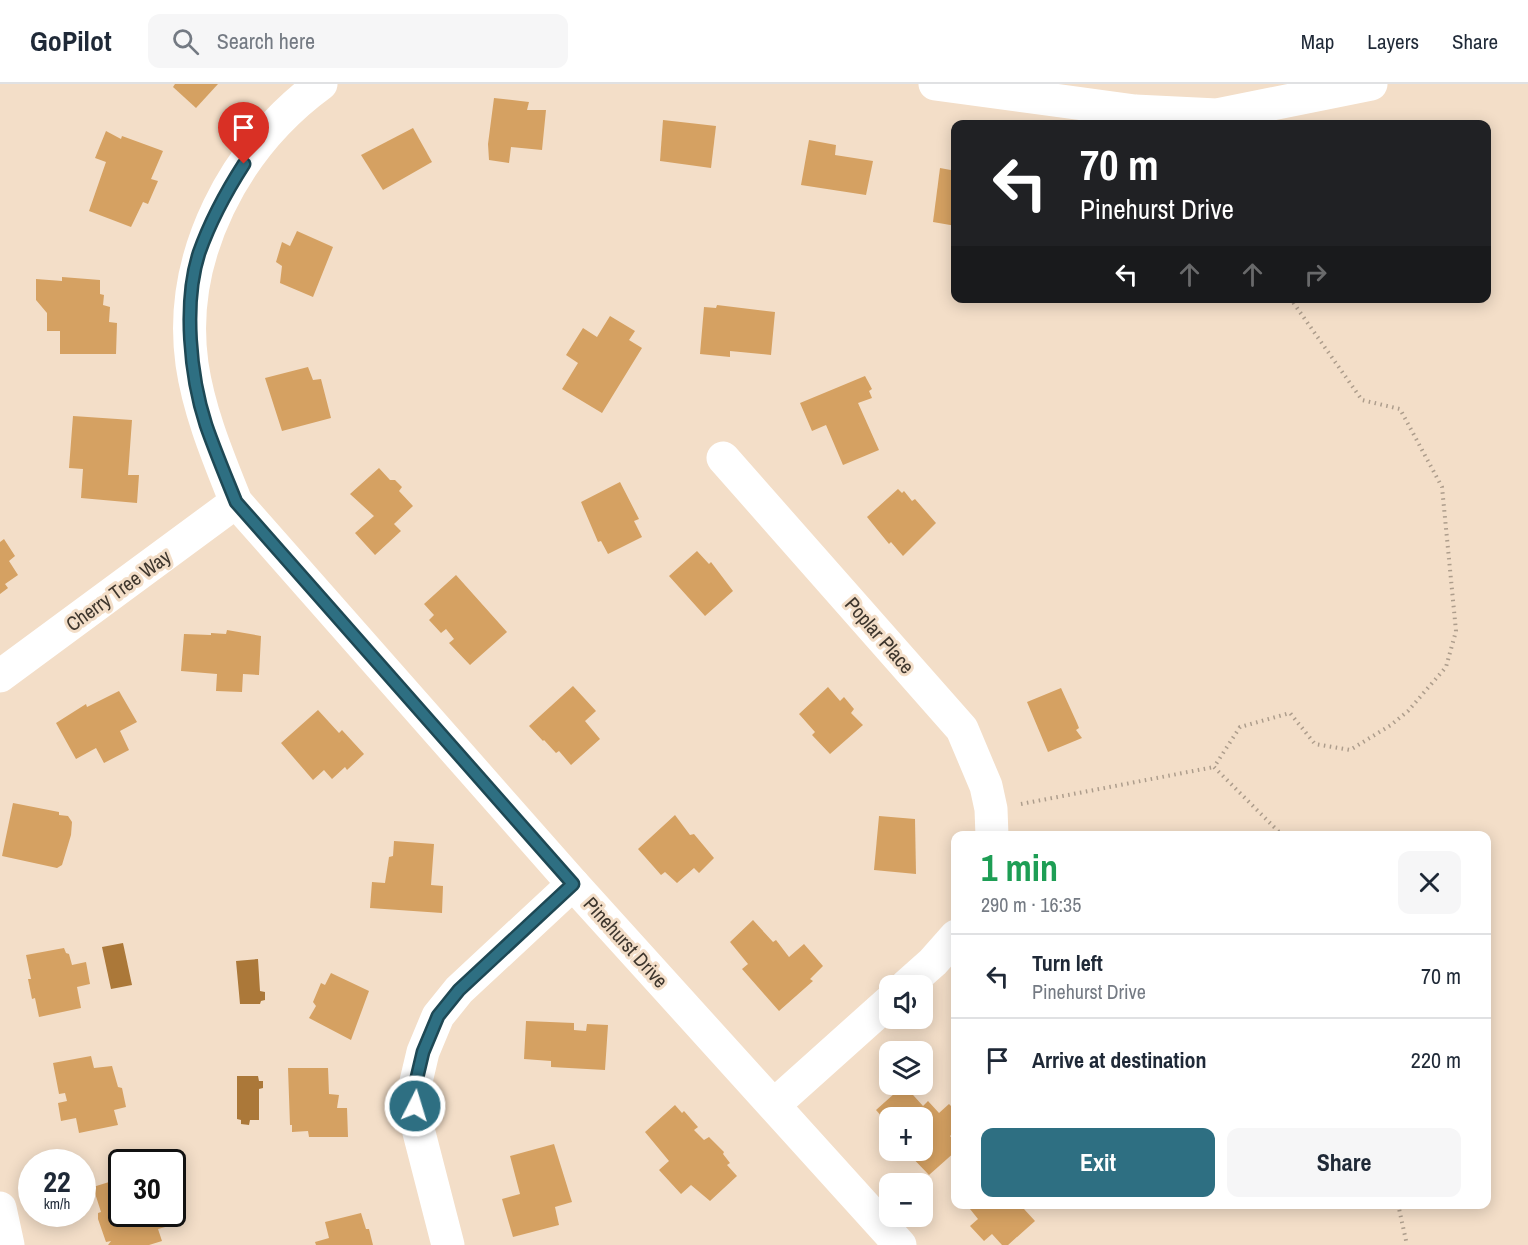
<!DOCTYPE html>
<html lang="en">
<head>
<meta charset="utf-8">
<style>
  body { margin:0; font-family:"Archivo Narrow",sans-serif; background:#f6f6f7; color:#1f2937; height:100vh; display:flex; flex-direction:column; font-size:22px; white-space:nowrap }
  * { box-sizing:border-box; margin:0 }
  p { font-size:20px; color:#747a83 }
  .icon { flex:none; width:33px; height:33px; fill:none; stroke:currentColor; stroke-width:2; stroke-linecap:round; stroke-linejoin:round }
  .map { position:relative; flex:1; overflow:hidden }
  .drawer { position:absolute; left:951px; top:747px; width:540px; height:378px; display:flex; flex-direction:column; background:#fff; border-radius:12px; box-shadow:0 3px 15px #0003 }
  .drawer>* { flex:none }
  .hud { position:absolute; left:951px; top:36px; width:540px; height:183px; border-radius:12px; box-shadow:0 3px 15px #0003; background:#202124; color:#fff; overflow:hidden }
  .controls { position:absolute; left:879px; top:891px; display:grid; gap:12px }
  .controls a { display:grid; place-items:center; width:54px; height:54px; border-radius:12px; background:#fff; box-shadow:0 3px 15px #0003; font-size:30px }
  .speed { position:absolute; left:18px; top:1065px; display:flex; gap:12px; font-size:30px; font-weight:700; text-align:center }
  .speed>* { display:grid; place-content:center; width:78px; height:78px; border-radius:50%; background:#fff; box-shadow:0 3px 15px #0003; line-height:1 }
  .speed small { font-size:15px; font-weight:400 }
  .speed .limit { border:3px solid #111; border-radius:9px; background:#fff; color:#111 }
  .pin { position:absolute; display:grid; place-items:center; width:51px; height:51px; color:#fff; margin:-62px -26px; border-radius:50% 50% 50% 0; rotate:-45deg; box-shadow:0 0 6px #0007 }
  .pin .icon { rotate:45deg }
  .me { position:absolute; width:66px; margin:-33px; rotate:5deg; stroke-linejoin:round; filter:drop-shadow(0 0 4px #0008) }
  .turn { display:flex; align-items:center; gap:21px; height:126px; padding:0 30px; font-size:27px }
  .turn .icon { width:78px; height:78px; stroke-width:2.5 }
  .turn b { display:block; font-size:42px; line-height:51px }
  .lanes { display:flex; align-items:center; height:57px; padding:0 30px; background:#0003; justify-content:center; gap:30px; direction:ltr }
  .lanes .off { opacity:.35 }
  .round { display:grid; place-items:center; flex:none; width:63px; height:63px; border-radius:12px; background:#f6f6f7 }
  .headline { display:flex; align-items:center; justify-content:space-between; height:102px; padding:0 30px }
  h1 { font-size:36px; font-weight:700; line-height:45px; color:#1e9e55 }
  .action { display:flex; gap:12px; margin-top:auto; padding:12px 30px }
  .action a { flex:1; height:69px; border-radius:12px; background:#2e6f82; color:#fff; font-size:24px; font-weight:700; line-height:69px; text-align:center }
  .action a+a { background:#f6f6f7; color:#1f2937 }
  ul { padding:0; list-style:none }
  li { display:flex; align-items:center; gap:18px; height:84px; padding:0 30px; border-top:2px solid #e0e1e3 }
  li div { flex:1 }
  li b { display:block; font-size:22px }
  li em { font-style:normal }
  header { display:flex; align-items:center; gap:36px; box-sizing:border-box; height:84px; padding:0 30px; background:#fff; border-bottom:2px solid #e0e1e3 }
  header strong { font-size:28px }
  nav { display:flex; gap:33px; margin-inline-start:auto; font-size:21px }
  .search { width:420px; height:54px; background:#f6f6f7; display:flex; align-items:center; gap:15px; box-sizing:border-box; padding:0 21px; border-radius:12px; color:#747a83; font-size:22px }
  .map>svg:first-child { display:block }
</style>
</head>
<body>
<header>
<strong>GoPilot</strong>
<div class="search"><svg class="icon" aria-label="search" viewBox="0 0 24 24"><circle cx="10" cy="10" r="6"/><path d="M15 15l6 6"/></svg>Search here</div>
<nav><a>Map</a><a>Layers</a><a>Share</a></nav>
</header>
<div class="map">
<svg width="1528" height="1161" viewBox="0 0 1528 1161">
  <rect width="100%" height="100%" fill="#f3dec8"/>
  <g fill="#ab7839">
    <path d="M 123,859 L 132,901 L 111,905 L 102,863 Z"/>
    <path d="M 258,875 L 260,907 L 265,908 L 265,916 L 261,917 L 260,920 L 240,920 L 236,877 Z"/>
    <path d="M 237,992 L 258,992 L 259,997 L 263,997 L 263,1004 L 259,1005 L 259,1036 L 250,1036 L 249,1041 L 241,1040 L 241,1036 L 237,1035 Z"/>
  </g>
  <g fill="#d5a162">
    <path d="M 175,0 L 218,0 L 196,24 L 173,3 Z"/>
    <path d="M 494,14 L 529,18 L 527,26 L 546,26 L 542,66 L 511,63 L 509,79 L 489,76 L 488,60 Z"/>
    <path d="M 663,36 L 716,42 L 711,84 L 660,77 Z"/>
    <path d="M 413,44 L 432,78 L 383,106 L 361,71 Z"/>
    <path d="M 106,47 L 121,55 L 122,52 L 163,67 L 151,95 L 158,97 L 148,120 L 143,118 L 131,143 L 89,127 L 106,78 L 95,74 Z"/>
    <path d="M 809,56 L 836,61 L 835,71 L 873,77 L 866,111 L 801,101 Z"/>
    <path d="M 940,84 L 956,87 L 956,142 L 933,138 Z"/>
    <path d="M 297,147 L 333,163 L 313,213 L 280,199 L 282,182 L 276,178 L 282,158 L 290,162 Z"/>
    <path d="M 62,193 L 100,196 L 100,210 L 104,211 L 103,221 L 110,223 L 109,238 L 117,239 L 116,270 L 60,270 L 60,247 L 47,247 L 47,229 L 36,216 L 36,195 L 62,197 Z"/>
    <path d="M 717,221 L 775,228 L 771,271 L 730,267 L 730,273 L 700,270 L 704,223 L 716,224 Z"/>
    <path d="M 610,232 L 635,247 L 629,256 L 642,264 L 602,329 L 562,305 L 578,279 L 566,271 L 583,244 L 597,253 Z"/>
    <path d="M 308,283 L 313,296 L 321,295 L 331,334 L 282,347 L 265,294 Z"/>
    <path d="M 865,292 L 872,305 L 869,307 L 872,314 L 858,319 L 879,366 L 843,381 L 826,341 L 812,347 L 800,319 Z"/>
    <path d="M 73,332 L 132,336 L 128,391 L 139,391 L 137,419 L 81,414 L 83,385 L 69,384 Z"/>
    <path d="M 379,384 L 390,396 L 395,396 L 402,403 L 399,407 L 413,422 L 394,440 L 401,447 L 375,471 L 355,449 L 374,432 L 350,410 Z"/>
    <path d="M 620,398 L 639,435 L 634,437 L 642,453 L 608,470 L 601,457 L 598,458 L 581,418 Z"/>
    <path d="M 898,405 L 902,409 L 904,407 L 912,417 L 915,415 L 936,439 L 903,472 L 891,458 L 889,460 L 867,433 Z"/>
    <path d="M 4,455 L 15,472 L 9,477 L 18,491 L 5,500 L 8,504 L 0,510 L 0,458 Z"/>
    <path d="M 697,467 L 709,480 L 711,478 L 733,507 L 705,532 L 669,492 Z"/>
    <path d="M 456,491 L 507,548 L 470,581 L 449,559 L 454,555 L 446,545 L 441,549 L 429,536 L 434,531 L 424,520 Z"/>
    <path d="M 227,546 L 261,552 L 259,591 L 243,590 L 242,608 L 216,607 L 217,590 L 181,587 L 184,550 L 211,551 L 211,549 L 226,550 Z"/>
    <path d="M 573,602 L 596,627 L 585,637 L 600,655 L 571,681 L 559,667 L 556,669 L 544,656 L 543,657 L 529,642 Z"/>
    <path d="M 828,603 L 840,617 L 844,613 L 854,625 L 851,629 L 863,641 L 830,670 L 812,651 L 815,648 L 799,630 Z"/>
    <path d="M 1061,604 L 1077,639 L 1079,644 L 1076,646 L 1082,654 L 1048,668 L 1027,618 Z"/>
    <path d="M 119,607 L 137,638 L 120,647 L 129,666 L 104,679 L 96,664 L 76,675 L 56,639 L 86,620 L 87,623 Z"/>
    <path d="M 318,626 L 339,649 L 342,646 L 364,670 L 347,686 L 345,683 L 332,695 L 324,686 L 313,696 L 281,659 Z"/>
    <path d="M 13,719 L 59,728 L 59,731 L 68,732 L 72,738 L 71,751 L 62,781 L 57,784 L 2,772 Z"/>
    <path d="M 675,731 L 690,751 L 694,750 L 714,774 L 699,789 L 694,784 L 677,799 L 665,788 L 661,791 L 638,765 Z"/>
    <path d="M 879,732 L 915,735 L 916,790 L 874,786 Z"/>
    <path d="M 394,757 L 434,760 L 431,801 L 443,802 L 442,829 L 370,824 L 372,798 L 385,799 L 389,773 L 393,772 Z"/>
    <path d="M 753,836 L 773,858 L 776,856 L 789,873 L 804,860 L 823,882 L 810,895 L 813,897 L 779,927 L 742,885 L 748,880 L 730,858 Z"/>
    <path d="M 64,864 L 66,869 L 69,870 L 72,881 L 86,878 L 90,900 L 77,903 L 81,924 L 39,933 L 35,914 L 32,915 L 28,895 L 31,895 L 26,871 Z"/>
    <path d="M 331,889 L 369,907 L 351,956 L 309,934 L 316,922 L 313,918 L 321,899 L 325,901 Z"/>
    <path d="M 526,937 L 574,939 L 574,946 L 586,947 L 587,940 L 608,941 L 605,986 L 551,983 L 551,977 L 524,975 Z"/>
    <path d="M 91,972 L 94,984 L 112,982 L 118,1003 L 122,1004 L 126,1023 L 114,1026 L 118,1041 L 79,1049 L 76,1034 L 61,1037 L 58,1019 L 67,1017 L 65,1009 L 59,1010 L 53,979 Z"/>
    <path d="M 288,984 L 328,984 L 329,1010 L 339,1011 L 337,1024 L 347,1024 L 348,1053 L 309,1053 L 308,1047 L 292,1048 L 292,1041 L 290,1041 Z"/>
    <path d="M 904,1001 L 923,1022 L 928,1017 L 939,1029 L 949,1020 L 956,1027 L 956,1046 L 950,1052 L 956,1059 L 956,1067 L 929,1091 L 905,1066 L 922,1066 L 922,1034 L 890,1034 L 890,1042 L 876,1026 Z"/>
    <path d="M 675,1021 L 682,1029 L 684,1027 L 698,1043 L 694,1046 L 704,1056 L 709,1053 L 724,1068 L 723,1070 L 730,1079 L 727,1081 L 737,1092 L 710,1117 L 691,1101 L 681,1110 L 659,1086 L 669,1077 L 645,1048 Z"/>
    <path d="M 554,1060 L 572,1118 L 555,1123 L 559,1141 L 513,1153 L 502,1115 L 520,1110 L 510,1072 Z"/>
    <path d="M 122,1094 L 122,1130 L 172,1130 L 176,1140 L 158,1145 L 162,1157 L 149,1161 L 108,1161 L 111,1157 L 106,1158 L 98,1135 L 98,1129 L 101,1128 L 93,1103 Z"/>
    <path d="M 966,1120 L 1028,1120 L 1024,1125 L 1035,1137 L 1008,1161 L 1002,1161 L 992,1150 L 984,1157 L 970,1142 L 978,1135 Z"/>
    <path d="M 361,1129 L 366,1145 L 369,1145 L 373,1161 L 316,1161 L 315,1158 L 329,1154 L 325,1138 Z"/>
  </g>
  <g fill="none" stroke-linecap="round" stroke-linejoin="round">
    <g stroke="#ad9d8c" stroke-width="4" stroke-dasharray="1.5 4.5" stroke-linecap="butt">
      <path d="M 1021,720 L 1214,683"/>
      <path d="M 1283,752 L 1214,683 L 1240,643 L 1290,629 L 1315,660 L 1350,666 L 1391,641 L 1408,627 L 1446,583 L 1456,547 L 1442,403 L 1400,325 L 1362,316 L 1290,214"/>
      <path d="M 1398,1120 L 1407,1161"/>
    </g>
    <g stroke="#fff" stroke-width="33">
      <path d="M 321,0 C 235,63 177,172 192,280 C 199,328 218,373 236,418 L 573,800 L 900,1161"/>
      <path d="M 935,0 L 1135,27 L 1217,31 L 1371,0"/>
      <path d="M 723,374 L 962,645 L 986,702 L 991,725 L 992,752"/>
      <path d="M 0,592 L 236,418"/>
      <path d="M 906,902 L 933,878 L 956,852"/>
      <path d="M 774,1021 L 890,917"/>
      <path d="M 0,1124 L 8,1161"/>
      <path d="M 448,1161 L 416,1037 L 414,1006 L 423,968 L 438,932 L 459,906 L 573,800"/>
    </g>
  </g>
  <g fill="none" stroke-linecap="round" stroke-linejoin="round">
    <defs>
      <path id="route" d="M 244,80 C 226,108 210,138 199,169 C 183,219 190,292 206,341 C 215,367 226,393 236,418 L 573,800 L 459,906 L 438,932 L 423,968 L 414,1006 L 415,1022"/>
    </defs>
    <use href="#route" stroke="#1e4854" stroke-width="15"/>
    <use href="#route" stroke="#2e6f82" stroke-width="10"/>
  </g>
  <g text-anchor="middle" dominant-baseline="central" stroke-width="6" stroke-linejoin="round" paint-order="stroke">
    <g font-size="20" fill="#3e362d" stroke="#f3dec8">
      <text transform="translate(118 506) rotate(-36)">Cherry Tree Way</text>
      <text transform="translate(880 551) rotate(49)">Poplar Place</text>
      <text transform="translate(626 858) rotate(48)">Pinehurst Drive</text>
    </g>
  </g>
</svg>
<div class="controls">
<a><svg class="icon" aria-label="sound" viewBox="0 0 24 24"><path d="M4 9h4l5-4v14l-5-4H4zM17 9q2 3 0 6"/></svg></a>
<a><svg class="icon" aria-label="layers" viewBox="0 0 24 24"><path d="M12 4l9 5-9 5-9-5zM3 14l9 5 9-5"/></svg></a>
<a>+</a>
<a>−</a>
</div>
<div class="speed"><div>22<small>km/h</small></div><div class="limit">30</div></div>
<div class="pin" style="left:244px;top:80px;background:#d93025"><svg class="icon" aria-label="arrive" viewBox="0 0 24 24"><path d="M6 21V4h12l-3 4 3 4H6"/></svg></div>
<svg class="me" style="left:415px;top:1022px" viewBox="-20 -20 40 40"><circle r="17" fill="#2e6f82" stroke="#fff" stroke-width="3"/><path d="M0-11L8 9 0 5-8 9z" fill="#fff"/></svg>
<div class="hud">
<div class="turn"><svg class="icon" aria-label="left" viewBox="0 0 24 24"><path d="M17 20v-9H6M10 6l-5 5 5 5"/></svg><div><b>70 m</b>Pinehurst Drive</div></div>
<div class="lanes"><svg class="icon" aria-label="left" viewBox="0 0 24 24"><path d="M17 20v-9H6M10 6l-5 5 5 5"/></svg><svg class="icon off" aria-label="ahead" viewBox="0 0 24 24"><path d="M12 20V5M6 11l6-6 6 6"/></svg><svg class="icon off" aria-label="ahead" viewBox="0 0 24 24"><path d="M12 20V5M6 11l6-6 6 6"/></svg><svg class="icon off" aria-label="right" viewBox="0 0 24 24"><path d="M7 20v-9h11M14 6l5 5-5 5"/></svg></div>
</div>
<section class="drawer">
<div class="headline"><div><h1>1 min</h1><p>290 m · 16:35</p></div><a class="round"><svg class="icon" aria-label="close" viewBox="0 0 24 24"><path d="M6 6l12 12M18 6L6 18"/></svg></a></div>
<ul>
<li><svg class="icon" aria-label="left" viewBox="0 0 24 24"><path d="M17 20v-9H6M10 6l-5 5 5 5"/></svg><div><b>Turn left</b><p>Pinehurst Drive</p></div><em>70 m</em></li>
<li><svg class="icon" aria-label="arrive" viewBox="0 0 24 24"><path d="M6 21V4h12l-3 4 3 4H6"/></svg><div><b>Arrive at destination</b></div><em>220 m</em></li>
</ul>
<div class="action"><a>Exit</a><a>Share</a></div>
</section>
</div>
</body>
</html>
